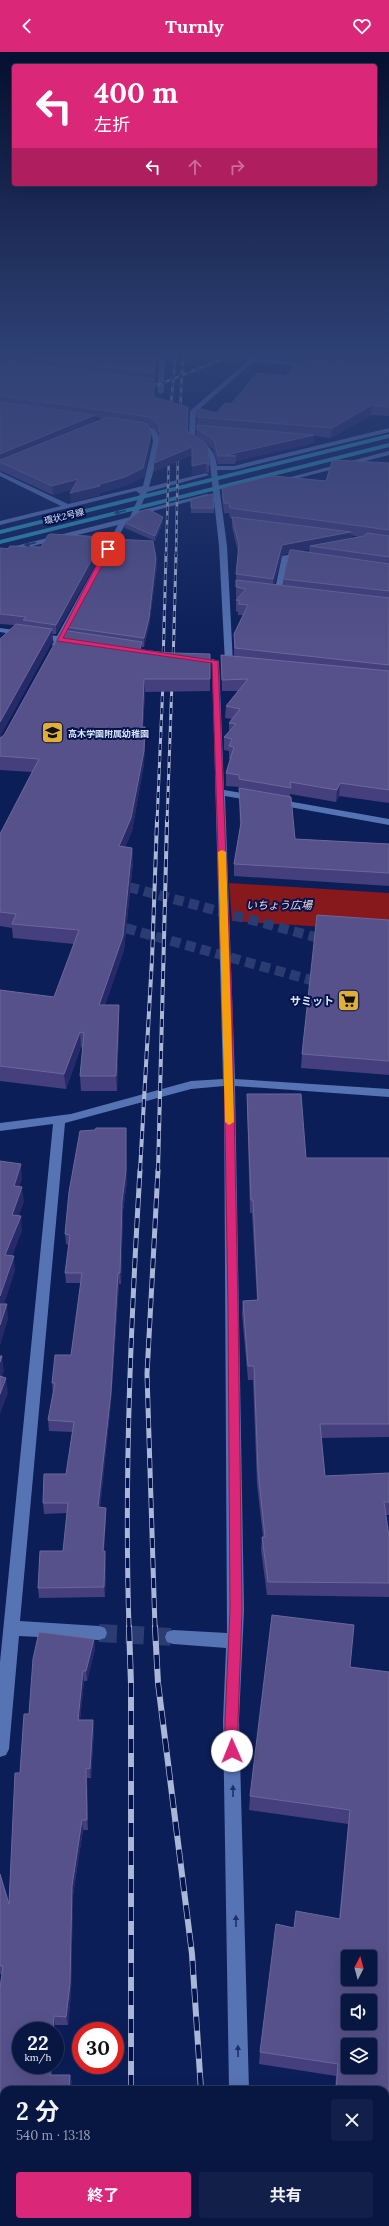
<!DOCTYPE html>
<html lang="ja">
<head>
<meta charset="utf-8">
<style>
  body { margin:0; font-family:Lora,"Noto Sans JP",serif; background:#111f49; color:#f1f3f6; height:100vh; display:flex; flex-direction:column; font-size:15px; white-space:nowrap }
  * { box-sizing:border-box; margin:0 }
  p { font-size:13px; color:#989fb2 }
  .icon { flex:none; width:22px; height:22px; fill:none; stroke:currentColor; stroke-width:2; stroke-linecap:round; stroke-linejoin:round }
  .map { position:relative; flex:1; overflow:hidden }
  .drawer { position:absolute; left:0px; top:2034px; width:389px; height:140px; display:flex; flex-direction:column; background:#081642; border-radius:12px 12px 0 0; box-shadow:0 4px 16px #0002,0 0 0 1px #29355b }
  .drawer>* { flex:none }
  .hud { position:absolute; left:12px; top:12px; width:365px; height:122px; border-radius:4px; box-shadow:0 4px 16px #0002,0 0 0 1px #29355b; background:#db2777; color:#fff; overflow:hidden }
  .needle { width:26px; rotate:6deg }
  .controls { position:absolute; left:341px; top:1898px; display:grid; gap:8px }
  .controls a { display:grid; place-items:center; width:36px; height:36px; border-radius:4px; background:#081642; box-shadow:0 4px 16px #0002,0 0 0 1px #29355b; font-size:20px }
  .speed { position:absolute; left:12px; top:1970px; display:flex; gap:8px; font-size:20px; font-weight:700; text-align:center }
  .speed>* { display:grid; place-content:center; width:52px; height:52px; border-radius:50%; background:#081642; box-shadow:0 4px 16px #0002,0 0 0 1px #29355b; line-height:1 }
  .speed small { font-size:10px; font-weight:400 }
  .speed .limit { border:6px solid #d22; background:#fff; color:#111 }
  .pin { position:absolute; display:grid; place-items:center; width:34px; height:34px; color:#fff; margin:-17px; border-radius:8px; box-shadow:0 2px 6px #0006 }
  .me { position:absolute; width:44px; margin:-22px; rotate:359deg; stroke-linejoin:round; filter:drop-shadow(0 0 3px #0008) }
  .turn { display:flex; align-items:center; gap:14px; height:84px; padding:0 16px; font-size:18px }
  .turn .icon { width:52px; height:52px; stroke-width:2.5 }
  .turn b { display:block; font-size:28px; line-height:34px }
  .lanes { display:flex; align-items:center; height:38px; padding:0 16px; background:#0003; justify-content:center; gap:20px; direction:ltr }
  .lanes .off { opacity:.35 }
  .round { display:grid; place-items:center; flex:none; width:42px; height:42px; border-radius:4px; background:#111f49 }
  .summary { display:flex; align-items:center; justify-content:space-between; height:68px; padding:0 16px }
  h1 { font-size:24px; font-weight:700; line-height:30px }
  .cta { display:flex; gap:8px; margin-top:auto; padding:8px 16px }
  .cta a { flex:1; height:46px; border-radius:4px; background:#db2777; color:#fff; font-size:16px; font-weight:700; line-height:46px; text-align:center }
  .cta a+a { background:#111f49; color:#f1f3f6 }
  header { display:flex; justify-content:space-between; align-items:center; height:52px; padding:0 16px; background:#db2777; color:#fff; font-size:18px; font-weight:700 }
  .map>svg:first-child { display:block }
</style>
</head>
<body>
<header><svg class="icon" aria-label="back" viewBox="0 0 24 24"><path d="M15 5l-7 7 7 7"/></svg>Turnly<svg class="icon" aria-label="heart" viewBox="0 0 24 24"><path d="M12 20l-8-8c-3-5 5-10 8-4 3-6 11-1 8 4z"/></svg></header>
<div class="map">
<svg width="389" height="2174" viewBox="0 0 389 2174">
  <rect width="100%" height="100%" fill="#0b1e58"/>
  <path fill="#87181c" d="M 229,831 L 389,841 L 389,879 L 232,869 Z"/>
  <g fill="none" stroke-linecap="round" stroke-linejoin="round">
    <path stroke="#2a3c71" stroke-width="18" stroke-dasharray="18 9" stroke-linecap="butt" d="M 99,1581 L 173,1585"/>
    <g stroke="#2a3c71" stroke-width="10" stroke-dasharray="10 5.5" stroke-linecap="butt">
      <path d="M 114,831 L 330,889"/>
      <path d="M 111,872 L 325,932"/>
    </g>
    <g fill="#5673b4" fill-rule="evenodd">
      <path d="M 21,300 L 28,300 L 0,319 L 0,314 Z"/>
      <path d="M 159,300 L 165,300 L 164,340 L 161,342 L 158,340 L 158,334 L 135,330 L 138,328 L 158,331 L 159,308 L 138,305 L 141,303 L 159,305 Z"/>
      <path d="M 215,300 L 313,313 L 310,315 L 253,310 L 196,360 L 195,386 C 209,394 215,398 217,414 L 234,414 L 389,376 L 389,380 L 234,418 L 217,418 L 227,494 L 233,611 L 229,613 L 225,611 L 219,494 L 209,403 L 206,398 L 189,387 L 190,359 L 248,309 Z"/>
      <path d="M 136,373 C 144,374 155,374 158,382 C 162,392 152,424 149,435 L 206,421 L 209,423 L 147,440 L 139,459 L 207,442 L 210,444 L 138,463 L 135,467 L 126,471 L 64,585 L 75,587 L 75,591 L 62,590 L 56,595 L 52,593 L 54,589 L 0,580 L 0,576 L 57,584 L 118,473 L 0,502 L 0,498 L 130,465 L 140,442 L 136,439 L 0,473 L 0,469 L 61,454 L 0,424 L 0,420 L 68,452 L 143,434 L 153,390 L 152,383 L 146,378 L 134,376 Z"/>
      <path d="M 389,399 L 389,403 L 275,432 L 272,430 Z"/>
      <path d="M 304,500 L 307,500 L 307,504 L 288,507 L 281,540 L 274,542 L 282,504 Z"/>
      <path d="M 123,595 L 171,601 L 175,603 L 171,605 L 126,599 L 122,597 Z"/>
      <path d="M 212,607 L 219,609 L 224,738 L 254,743 L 259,746 L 254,749 L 225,744 L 235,1027 L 389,1037 L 389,1045 L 235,1034 L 244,1558 L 239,1668 L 249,2038 L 229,2038 L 223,1668 L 226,1596 L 173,1592 L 167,1590 L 165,1585 L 167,1580 L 173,1578 L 227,1581 L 224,1034 L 191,1037 L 65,1071 L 20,1569 L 99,1574 L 105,1576 L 107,1581 L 105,1586 L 99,1588 L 19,1584 L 9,1697 L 6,1703 L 0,1705 L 0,1610 L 53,1072 L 0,1079 L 0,1071 L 71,1062 L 191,1029 L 223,1027 Z"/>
      <path d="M 276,747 L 389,767 L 389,773 L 273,752 L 273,748 Z"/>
      <rect x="236" y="2170" width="22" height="4"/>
    </g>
    <g fill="#2993b6" fill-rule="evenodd">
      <path d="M 389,382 L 389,386 L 0,482 L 0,478 Z"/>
      <path d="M 389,391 L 389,395 L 0,492 L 0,488 Z"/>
    </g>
    <defs>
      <g id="rail-far4">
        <path d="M 145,338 L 240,300"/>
        <path d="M 170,362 L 176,300"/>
        <path d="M 180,363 L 183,300"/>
        <path d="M 166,504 L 169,402"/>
        <path d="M 176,504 L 178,399"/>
      </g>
      <g id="rail-far3">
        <path d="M 163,612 L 166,503"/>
        <path d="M 173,613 L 176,503"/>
        <path d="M 157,770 L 163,630"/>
        <path d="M 167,770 L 172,629"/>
      </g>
      <g id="rail-far2">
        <path d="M 140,1119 L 152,907 L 157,769"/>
        <path d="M 158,1119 L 167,769"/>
      </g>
      <g id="rail-far1">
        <path d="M 129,1576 C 124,1423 131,1270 140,1118"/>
        <path d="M 155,1576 L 147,1322 L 158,1118"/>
      </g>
      <g id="rail">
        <path d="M 129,1575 L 131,1632 L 131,2038"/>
        <path d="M 155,1575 L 158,1631 L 192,1902 L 201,2038"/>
        <path d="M 131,2170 L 131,2174"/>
        <path d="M 205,2170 L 205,2174"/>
      </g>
    </defs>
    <use href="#rail-far4" stroke="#abb7d6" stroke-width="2.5"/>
    <use href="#rail-far3" stroke="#abb7d6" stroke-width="3"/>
    <use href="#rail-far2" stroke="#abb7d6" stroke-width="4"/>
    <use href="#rail-far1" stroke="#abb7d6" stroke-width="5"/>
    <use href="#rail" stroke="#abb7d6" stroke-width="6"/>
    <use href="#rail-far4" stroke="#04134c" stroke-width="1.5" stroke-dasharray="4.5" stroke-linecap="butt"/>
    <use href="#rail-far3" stroke="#04134c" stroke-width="2" stroke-dasharray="6" stroke-linecap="butt"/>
    <use href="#rail-far2" stroke="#04134c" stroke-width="2.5" stroke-dasharray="8" stroke-linecap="butt"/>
    <use href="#rail-far1" stroke="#04134c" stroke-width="3.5" stroke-dasharray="10" stroke-linecap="butt"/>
    <use href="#rail" stroke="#04134c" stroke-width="4.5" stroke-dasharray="14" stroke-linecap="butt"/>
  </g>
  <g fill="#453f7d" fill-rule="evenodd">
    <path d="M 0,300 L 18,300 L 6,309 L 14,310 L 13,304 L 19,300 L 158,300 L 157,309 L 154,329 L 154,346 L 188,355 L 188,379 L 196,385 L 197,365 L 216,361 L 231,352 L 286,324 L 313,308 L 314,300 L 389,300 L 389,364 L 371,363 L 331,386 L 314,384 L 314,391 L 236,409 L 235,412 L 218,412 L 213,397 L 205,391 L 209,413 L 209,421 L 206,420 L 192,423 L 192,403 L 154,420 L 160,385 L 159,381 L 150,374 L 148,373 L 151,382 L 151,390 L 144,425 L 125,434 L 100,441 L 100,443 L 71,450 L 72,437 L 53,443 L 1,419 L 0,420 ZM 95,365 L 104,367 L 95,370 Z"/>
    <path d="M 389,411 L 389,751 L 339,744 L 336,750 L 290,742 L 290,744 L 295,787 L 389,792 L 389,834 L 234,824 L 234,812 L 240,775 L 239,739 L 239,735 L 226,734 L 226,721 L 230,707 L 229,707 L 229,699 L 224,698 L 224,685 L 229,680 L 229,671 L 232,667 L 225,666 L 226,654 L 238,639 L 222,639 L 221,603 L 234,605 L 234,582 L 243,563 L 238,563 L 238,560 L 236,559 L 236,548 L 238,547 L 236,546 L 236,522 L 238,500 L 232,475 L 232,467 L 230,466 L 229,461 L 224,461 L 222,446 L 222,436 L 275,423 L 275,424 L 326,429 ZM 351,483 L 359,485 L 351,486 ZM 309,497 L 309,500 L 301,499 ZM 289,501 L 283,527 L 283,534 L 274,533 L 282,503 Z"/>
    <path d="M 191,447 L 214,456 L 214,461 L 191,461 Z"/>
    <path d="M 163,465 L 163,470 L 155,489 L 125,476 L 125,471 Z"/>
    <path d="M 105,494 L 56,582 L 52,582 L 53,589 L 14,573 L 0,572 L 0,496 L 8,497 Z"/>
    <path d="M 156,506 L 157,514 L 149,574 L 144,595 L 142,595 L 142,601 L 210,627 L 210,639 L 145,640 L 143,675 L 145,688 L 144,712 L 132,779 L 125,795 L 132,796 L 133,810 L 124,898 L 105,953 L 119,953 L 119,968 L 117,1039 L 81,1039 L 80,1024 L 83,996 L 81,995 L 66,1037 L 0,1029 L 0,938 L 54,945 L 74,892 L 13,886 L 12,876 L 0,874 L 0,782 L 32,720 L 0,718 L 0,686 L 4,683 L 66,579 L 66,575 Z"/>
    <path d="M 389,868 L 389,1023 L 301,1016 L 302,1002 Z"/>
    <path d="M 247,1042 L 306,1106 L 389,1106 L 389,1385 L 321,1386 L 325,1424 L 389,1421 L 389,1463 L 386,1463 L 389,1484 L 389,1545 L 267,1543 L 261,1498 L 262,1485 L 263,1485 L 257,1432 L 253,1328 L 248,1328 L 242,1262 L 243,1249 L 257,1248 L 252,1161 L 250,1161 L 247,1055 Z"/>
    <path d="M 127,1129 L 123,1159 L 121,1232 L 119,1232 L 111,1350 L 100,1456 L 106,1466 L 104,1499 L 105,1499 L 106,1509 L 105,1545 L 39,1546 L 38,1536 L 63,1499 L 67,1461 L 44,1462 L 43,1451 L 66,1422 L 72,1380 L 49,1379 L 48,1368 L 53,1342 L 52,1331 L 71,1303 L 81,1231 L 66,1231 L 65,1221 L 69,1193 L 66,1192 L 65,1182 Z"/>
    <path d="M 94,1587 L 95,1597 L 87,1629 L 84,1629 L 80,1668 L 93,1668 L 94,1678 L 91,1726 L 87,1726 L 88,1778 L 83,1778 L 73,1843 L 71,1941 L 68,1973 L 55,1973 L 21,2013 L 52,2013 L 52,2023 L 70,2023 L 72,2031 L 71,2038 L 4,2038 L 2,1922 L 0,1922 L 0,1822 L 9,1852 L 20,1721 L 29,1662 Z"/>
    <path d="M 350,1615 L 389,1620 L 389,2147 L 385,2147 L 385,2038 L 335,2038 L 336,2024 L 259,2012 L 260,2000 L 294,1876 L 339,1867 L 348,1772 L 249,1758 L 250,1744 Z"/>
  </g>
  <g fill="#272a68">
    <path d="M 7,300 L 18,300 L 4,310 L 0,311 L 0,303 Z"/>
    <path d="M 167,300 L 178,300 L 166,308 L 166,301 Z"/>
    <path d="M 157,302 L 157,309 L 155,329 L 154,321 Z"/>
    <path d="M 372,353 L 371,363 L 331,386 L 332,376 Z"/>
    <path d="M 95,363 L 95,372 L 0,410 L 0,402 Z"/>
    <path d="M 151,382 L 151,390 L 144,425 L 125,434 L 100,441 L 100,443 L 71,450 L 70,441 L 97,433 Z"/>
    <path d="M 314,383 L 314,391 L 236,409 L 236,404 L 226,403 Z"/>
    <path d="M 192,395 L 192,403 L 154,420 L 154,411 Z"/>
    <path d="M 206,411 L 206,420 L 192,423 L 192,414 Z"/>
    <path d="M 78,427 L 78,436 L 53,443 L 52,434 Z"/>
    <path d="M 163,465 L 163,470 L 155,489 L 155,484 Z"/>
    <path d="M 351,480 L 350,489 L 310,494 L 309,497 L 282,503 L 273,536 L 273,527 L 282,493 Z"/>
    <path d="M 104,485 L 105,494 L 56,582 L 56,573 Z"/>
    <path d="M 156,506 L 157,514 L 149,574 L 144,595 L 144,586 Z"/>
    <path d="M 52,577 L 53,589 L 0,685 L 0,670 Z"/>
    <path d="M 142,590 L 142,602 L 139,600 Z"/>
    <path d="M 144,627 L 145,640 L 142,688 L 142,675 Z"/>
    <path d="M 145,675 L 145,688 L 144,712 L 132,779 L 120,808 L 119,794 Z"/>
    <path d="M 340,731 L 339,744 L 336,750 L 337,738 Z"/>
    <path d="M 132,796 L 133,810 L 124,898 L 100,968 L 99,953 Z"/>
    <path d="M 119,953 L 119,968 L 117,1039 L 116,1024 Z"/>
    <path d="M 80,980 L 81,995 L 66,1037 L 64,1022 Z"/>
    <path d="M 126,1086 L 127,1129 L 123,1159 L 121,1232 L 120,1221 L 122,1149 Z"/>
    <path d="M 21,1112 L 22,1127 L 15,1149 L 14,1134 Z"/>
    <path d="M 22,1135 L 24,1150 L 13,1178 L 12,1163 Z"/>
    <path d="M 21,1164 L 22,1179 L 7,1218 L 5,1203 Z"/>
    <path d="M 14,1204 L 15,1219 L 0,1265 L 0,1244 Z"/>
    <path d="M 118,1221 L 119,1232 L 111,1350 L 99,1466 L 98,1455 Z"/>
    <path d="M 7,1252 L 8,1267 L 0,1294 L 0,1273 Z"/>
    <path d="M 2,1304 L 4,1319 L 0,1331 L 0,1310 Z"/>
    <path d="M 6,1326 L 8,1341 L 0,1362 L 0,1342 Z"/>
    <path d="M 106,1456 L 106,1466 L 103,1509 L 103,1499 Z"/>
    <path d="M 105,1499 L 106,1509 L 105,1545 L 104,1535 Z"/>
    <path d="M 94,1587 L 95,1597 L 87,1629 L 86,1619 Z"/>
    <path d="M 83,1619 L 84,1629 L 79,1678 L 78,1668 Z"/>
    <path d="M 93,1668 L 94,1678 L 91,1726 L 90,1717 Z"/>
    <path d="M 86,1716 L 87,1726 L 88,1778 L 87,1768 Z"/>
    <path d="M 82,1768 L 83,1778 L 73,1843 L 71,1941 L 68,1973 L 66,1965 L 72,1834 Z"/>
    <path d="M 54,1964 L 55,1973 L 55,1979 L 53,1979 Z"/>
    <path d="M 50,2013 L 52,2013 L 51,2031 L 50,2023 Z"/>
    <path d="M 70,2023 L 72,2031 L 71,2038 L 69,2038 Z"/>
    <rect x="62" y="2170" width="2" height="4"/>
  </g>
  <g fill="#56518a" stroke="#6b689c" fill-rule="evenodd">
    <path d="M 0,300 L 7,300 L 3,303 L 0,303 Z"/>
    <path d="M 19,300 L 147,300 L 157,302 L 154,321 L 13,304 Z"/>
    <path d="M 314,300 L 389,300 L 389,306 Z"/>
    <path d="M 298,307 L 389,313 L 389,355 L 372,353 L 332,376 L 197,365 L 197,356 L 216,361 L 225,351 L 231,352 L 257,321 L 286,324 Z"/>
    <path d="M 6,309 L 154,327 L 154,345 L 188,355 L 187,379 L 205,391 L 208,395 L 209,413 L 206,411 L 192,414 L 192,395 L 154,411 L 160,381 L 159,373 L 150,365 L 0,344 L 0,310 Z"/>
    <path d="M 0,350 L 95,363 L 0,402 Z"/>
    <path d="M 108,365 L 145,371 L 150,375 L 151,382 L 143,416 L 125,425 L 97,433 L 100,434 L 70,441 L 78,427 L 52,434 L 0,410 L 0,408 Z"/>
    <path d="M 197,373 L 314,383 L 226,403 L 236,404 L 218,404 L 214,388 L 197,377 Z"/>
    <path d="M 335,408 L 389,411 L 389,478 L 230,456 L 229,451 L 224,451 L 222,436 L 275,423 L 274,424 L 326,429 L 332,409 Z"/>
    <path d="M 213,442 L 214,456 L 191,456 L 191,447 Z"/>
    <path d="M 148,457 L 163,465 L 155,484 L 125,471 L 139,460 Z"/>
    <path d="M 232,465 L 351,480 L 282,493 L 273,527 L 236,522 L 239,493 Z"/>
    <path d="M 367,481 L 389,484 L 389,505 L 310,494 L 364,484 Z"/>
    <path d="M 51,482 L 104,485 L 56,573 L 23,568 L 26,565 L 0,562 L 0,496 L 8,497 L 10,494 L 41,495 L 48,483 Z"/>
    <path d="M 114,487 L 153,489 L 156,506 L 149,566 L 144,586 L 66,575 Z"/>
    <path d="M 290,498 L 293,498 L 389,512 L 389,539 L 283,527 Z"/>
    <path d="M 236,528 L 389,546 L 389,613 L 235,596 L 234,582 L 248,553 L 238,552 L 240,549 L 236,548 L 246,537 L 236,535 Z"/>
    <path d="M 16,572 L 52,577 L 0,670 L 0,587 Z"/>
    <path d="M 62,578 L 142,590 L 139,600 L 210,602 L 210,627 L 144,627 L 142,675 L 145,675 L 144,699 L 131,766 L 119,794 L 132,796 L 123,884 L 99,953 L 119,953 L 116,1024 L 80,1024 L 84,981 L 80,980 L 64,1022 L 0,1014 L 0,938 L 54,945 L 79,878 L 12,872 L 16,862 L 0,860 L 0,782 L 39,707 L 0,704 L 0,686 L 4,683 Z"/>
    <path d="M 221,603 L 389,619 L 389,738 L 340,731 L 337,738 L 290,730 L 291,736 L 239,727 L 239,723 L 226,721 L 234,695 L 229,694 L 232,687 L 224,685 L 236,672 L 229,671 L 240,657 L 226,654 L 248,627 L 222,628 Z"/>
    <path d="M 239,736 L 291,745 L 295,787 L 389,792 L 389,821 L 234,812 L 241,771 Z"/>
    <path d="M 317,863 L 389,868 L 389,1009 L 302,1002 Z"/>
    <path d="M 247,1042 L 301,1042 L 306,1106 L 389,1106 L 389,1372 L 320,1372 L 325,1424 L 389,1421 L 389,1450 L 384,1450 L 389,1484 L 389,1531 L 268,1530 L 262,1485 L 265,1485 L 258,1418 L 254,1314 L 248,1314 L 243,1249 L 258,1248 L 253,1148 L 251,1148 Z"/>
    <path d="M 96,1076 L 126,1076 L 126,1119 L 122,1149 L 120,1221 L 118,1221 L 111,1340 L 98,1455 L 106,1456 L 103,1499 L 105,1499 L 104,1535 L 38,1536 L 40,1499 L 63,1499 L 68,1451 L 43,1451 L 44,1422 L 66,1422 L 74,1370 L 48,1368 L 55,1331 L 52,1331 L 55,1303 L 71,1303 L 82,1221 L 65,1221 L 70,1183 L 65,1182 L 69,1140 L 80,1079 L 95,1078 Z"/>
    <path d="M 0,1109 L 21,1112 L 14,1134 L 22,1135 L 12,1163 L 21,1164 L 5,1203 L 14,1204 L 0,1244 Z"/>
    <path d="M 0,1252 L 7,1252 L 0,1273 Z"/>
    <path d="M 0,1304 L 2,1304 L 0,1310 Z"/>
    <path d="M 0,1324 L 6,1326 L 0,1342 Z"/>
    <path d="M 272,1563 L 354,1573 L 350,1615 L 389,1620 L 389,2136 L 385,2136 L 385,2038 L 336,2038 L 338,2012 L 260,2000 L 276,1872 L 294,1876 L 296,1859 L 340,1867 L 350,1758 L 250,1744 ZM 348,1905 L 370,1905 L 370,1927 L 348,1927 ZM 348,1949 L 370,1949 L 370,1971 L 348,1971 ZM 348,1993 L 370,1993 L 370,2015 L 348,2015 Z"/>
    <path d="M 39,1580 L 94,1587 L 86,1619 L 83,1619 L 78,1668 L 93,1668 L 90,1717 L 86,1716 L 87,1768 L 82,1768 L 72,1834 L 70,1932 L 66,1965 L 54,1964 L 53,1979 L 21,1979 L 21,2013 L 50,2013 L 50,2023 L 70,2023 L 69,2038 L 4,2038 L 4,2170 L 62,2170 L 62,2174 L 0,2174 L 0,1936 L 3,1914 L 0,1914 L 0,1822 L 9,1852 L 15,1721 L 20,1721 L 24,1662 L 29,1662 L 33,1607 Z"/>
  </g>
  <defs><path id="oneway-solid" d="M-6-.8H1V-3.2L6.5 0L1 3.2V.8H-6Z"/></defs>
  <use fill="#134676" href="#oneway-solid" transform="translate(120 460) rotate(166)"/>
  <g fill="#1d306b">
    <use href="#oneway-solid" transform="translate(30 492) rotate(166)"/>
    <use href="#oneway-solid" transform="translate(233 1739) rotate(-91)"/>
    <use href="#oneway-solid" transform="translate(236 1869) rotate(-91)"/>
    <use href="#oneway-solid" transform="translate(238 1999) rotate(-91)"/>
  </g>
  <linearGradient id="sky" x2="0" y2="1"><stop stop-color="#061030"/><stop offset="0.5" stop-color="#2e4175"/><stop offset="1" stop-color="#2e4175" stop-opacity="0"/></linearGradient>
  <rect width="389" height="604" fill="url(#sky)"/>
  <path fill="#db2777" stroke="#8e194d" d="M 108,495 L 111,497 L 63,586 L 218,609 L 232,954 L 238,1255 L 242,1558 L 238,1668 L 238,1699 L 236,1703 L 232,1705 L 227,1703 L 225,1699 L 225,1668 L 230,1558 L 228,1255 L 223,954 L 212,611 L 57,589 L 105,497 Z"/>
  <path fill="#f59e0b" d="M 222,798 L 226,800 L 234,1070 L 229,1073 L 225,1070 L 218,800 Z"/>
  <defs>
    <symbol id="school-square" viewBox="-11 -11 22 22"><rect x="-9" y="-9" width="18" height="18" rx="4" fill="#e1af34" stroke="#04134c"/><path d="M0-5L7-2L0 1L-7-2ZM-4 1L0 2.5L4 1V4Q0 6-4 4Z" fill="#111"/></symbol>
    <symbol id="supermarket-square" viewBox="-11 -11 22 22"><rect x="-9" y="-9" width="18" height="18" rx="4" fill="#e1af34" stroke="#04134c"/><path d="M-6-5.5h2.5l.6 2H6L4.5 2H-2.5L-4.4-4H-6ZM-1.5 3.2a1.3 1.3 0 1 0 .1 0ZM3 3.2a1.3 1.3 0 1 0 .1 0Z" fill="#111"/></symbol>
  </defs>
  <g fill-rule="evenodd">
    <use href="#school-square" x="40" y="668" width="25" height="25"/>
    <use href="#supermarket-square" x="336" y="936" width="25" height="25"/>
  </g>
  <g text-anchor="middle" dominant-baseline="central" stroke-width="4" stroke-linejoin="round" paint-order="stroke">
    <g font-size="9" fill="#dce6fc" stroke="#04134c">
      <text transform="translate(64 464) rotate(-14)">環状2号線</text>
    </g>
    <g font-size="9" font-weight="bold" fill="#dce6fc" stroke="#04134c" text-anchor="start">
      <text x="68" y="681">高木学園附属幼稚園</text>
    </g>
    <g font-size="11" font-style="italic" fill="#f8d6d3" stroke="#04134c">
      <text x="279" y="853">いちょう広場</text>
    </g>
    <g font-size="11" font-weight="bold" fill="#dce6fc" stroke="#04134c" text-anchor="end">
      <text x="334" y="949">サミット</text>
    </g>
  </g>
</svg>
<div class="controls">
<a><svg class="needle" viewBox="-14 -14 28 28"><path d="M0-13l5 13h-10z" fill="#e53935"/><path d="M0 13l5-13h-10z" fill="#989fb2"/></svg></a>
<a><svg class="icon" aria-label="sound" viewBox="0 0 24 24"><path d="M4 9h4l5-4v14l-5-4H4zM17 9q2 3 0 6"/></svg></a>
<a><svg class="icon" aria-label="layers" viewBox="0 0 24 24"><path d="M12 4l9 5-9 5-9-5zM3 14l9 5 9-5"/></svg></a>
</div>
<div class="speed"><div>22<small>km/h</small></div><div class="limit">30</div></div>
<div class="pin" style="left:108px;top:497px;background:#d93025"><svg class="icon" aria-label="arrive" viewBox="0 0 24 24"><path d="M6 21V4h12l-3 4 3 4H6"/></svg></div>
<svg class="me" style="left:232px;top:1699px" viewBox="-20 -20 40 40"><circle r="19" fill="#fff"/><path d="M0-13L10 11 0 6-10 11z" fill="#db2777"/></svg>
<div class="hud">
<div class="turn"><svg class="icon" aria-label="left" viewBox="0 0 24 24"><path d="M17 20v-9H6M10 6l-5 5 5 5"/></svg><div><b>400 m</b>左折</div></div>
<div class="lanes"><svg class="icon" aria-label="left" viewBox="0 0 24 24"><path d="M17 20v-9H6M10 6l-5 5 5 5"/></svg><svg class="icon off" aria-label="ahead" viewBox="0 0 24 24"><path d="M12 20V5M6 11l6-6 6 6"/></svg><svg class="icon off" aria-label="right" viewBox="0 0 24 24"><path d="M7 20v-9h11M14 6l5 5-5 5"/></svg></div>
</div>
<section class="drawer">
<div class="summary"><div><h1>2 分</h1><p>540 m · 13:18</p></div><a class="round"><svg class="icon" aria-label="close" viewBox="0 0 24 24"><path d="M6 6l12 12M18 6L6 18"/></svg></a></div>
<div class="cta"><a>終了</a><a>共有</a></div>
</section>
</div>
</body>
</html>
